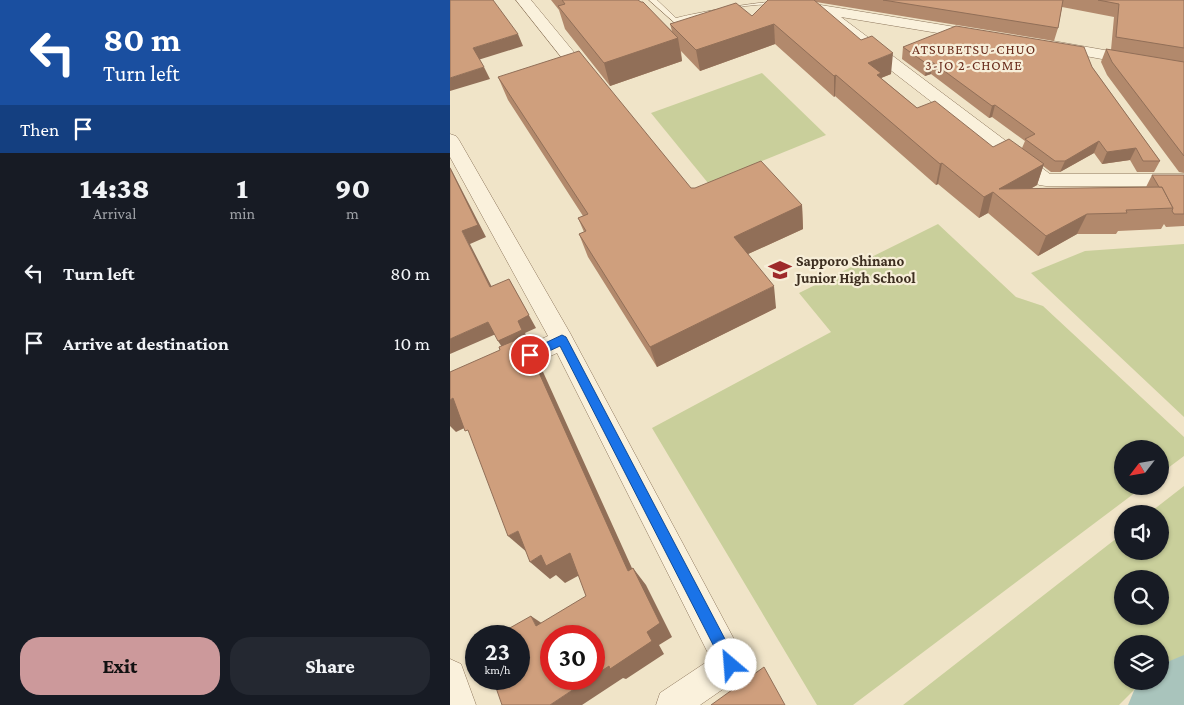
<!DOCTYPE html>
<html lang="en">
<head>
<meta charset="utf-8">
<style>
  body { margin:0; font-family:"Crimson Pro",serif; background:#242831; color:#f1f3f6; height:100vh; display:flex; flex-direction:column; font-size:19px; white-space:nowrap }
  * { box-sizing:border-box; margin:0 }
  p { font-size:16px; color:#9ea1a6 }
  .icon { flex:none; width:28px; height:28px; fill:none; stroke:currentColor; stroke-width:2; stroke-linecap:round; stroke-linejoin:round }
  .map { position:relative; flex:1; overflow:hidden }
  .sheet { display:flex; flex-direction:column; background:#171b24; width:450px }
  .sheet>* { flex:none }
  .guide { background:#1a4fa0; color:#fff; overflow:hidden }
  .needle { width:32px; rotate:239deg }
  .tools { position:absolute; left:664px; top:440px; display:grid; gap:10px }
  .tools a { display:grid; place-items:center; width:55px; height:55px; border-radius:50%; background:#171b24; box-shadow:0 1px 4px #0004; font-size:25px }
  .speed { position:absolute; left:15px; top:625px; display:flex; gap:10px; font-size:25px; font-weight:700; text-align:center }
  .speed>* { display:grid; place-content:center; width:65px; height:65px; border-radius:50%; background:#171b24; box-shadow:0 1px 4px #0004; line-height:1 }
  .speed small { font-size:12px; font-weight:400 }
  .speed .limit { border:8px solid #d22; background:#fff; color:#111 }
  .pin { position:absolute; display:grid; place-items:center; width:42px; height:42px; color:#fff; margin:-21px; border:2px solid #fff; border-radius:50%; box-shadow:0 1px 5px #0007 }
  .me { position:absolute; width:55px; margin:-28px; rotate:333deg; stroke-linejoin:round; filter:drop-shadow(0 0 4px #0008) }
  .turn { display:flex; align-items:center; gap:18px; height:105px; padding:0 20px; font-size:22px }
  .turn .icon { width:65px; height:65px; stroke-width:2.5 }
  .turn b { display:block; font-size:35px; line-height:42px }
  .then { display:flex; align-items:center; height:48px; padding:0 20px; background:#0003; gap:10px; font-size:19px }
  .eta { display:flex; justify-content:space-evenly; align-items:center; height:85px; text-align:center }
  .eta b { font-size:30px; font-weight:800; line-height:35px }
  .action { display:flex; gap:10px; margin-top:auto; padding:10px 20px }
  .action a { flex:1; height:58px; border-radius:20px; background:#cc999b; color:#111; font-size:20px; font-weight:800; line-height:58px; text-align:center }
  .action a+a { background:#242831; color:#f1f3f6 }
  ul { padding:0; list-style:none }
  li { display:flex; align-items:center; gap:15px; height:70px; padding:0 20px }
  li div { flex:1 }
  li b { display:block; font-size:19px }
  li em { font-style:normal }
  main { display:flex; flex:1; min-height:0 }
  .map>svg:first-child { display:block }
</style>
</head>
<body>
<main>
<section class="sheet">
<div class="guide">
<div class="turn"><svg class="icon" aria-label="left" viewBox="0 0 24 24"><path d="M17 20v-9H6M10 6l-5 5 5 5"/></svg><div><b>80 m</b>Turn left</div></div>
<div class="then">Then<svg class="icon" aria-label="arrive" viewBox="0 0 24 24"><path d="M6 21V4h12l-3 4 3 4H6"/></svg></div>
</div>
<div class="eta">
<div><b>14:38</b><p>Arrival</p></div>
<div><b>1</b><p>min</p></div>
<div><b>90</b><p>m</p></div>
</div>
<ul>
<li><svg class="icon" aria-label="left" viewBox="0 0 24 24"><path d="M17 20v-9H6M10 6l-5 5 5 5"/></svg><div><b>Turn left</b></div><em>80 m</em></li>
<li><svg class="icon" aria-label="arrive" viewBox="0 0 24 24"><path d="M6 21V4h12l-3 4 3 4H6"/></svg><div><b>Arrive at destination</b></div><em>10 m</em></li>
</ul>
<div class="action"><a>Exit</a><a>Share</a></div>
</section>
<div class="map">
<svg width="734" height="705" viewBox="0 0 734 705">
  <rect width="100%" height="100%" fill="#f0e4c8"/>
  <g fill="#c9cf9b" fill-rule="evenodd">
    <path d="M 312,73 L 376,135 L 258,183 L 201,113 Z"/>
    <path d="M 488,224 L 566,297 L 593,306 L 734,437 L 734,456 L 710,474 L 710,449 L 672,449 L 672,486 L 694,486 L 403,705 L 367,705 L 202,428 L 381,332 L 349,293 Z"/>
    <path d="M 734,244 L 734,417 L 581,273 L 635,251 Z"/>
    <path d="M 734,486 L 734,657 L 710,671 L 710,644 L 672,644 L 672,681 L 693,681 L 669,705 L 453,705 L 672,534 L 672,551 L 710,551 L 710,514 L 698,514 ZM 672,579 L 710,579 L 710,616 L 672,616 Z"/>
  </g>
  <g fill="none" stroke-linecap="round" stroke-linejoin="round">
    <path fill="#a9c4bc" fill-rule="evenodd" d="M 734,655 L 734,705 L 678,705 L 688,681 L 710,681 L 710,665 Z"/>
    <defs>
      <path id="service" d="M 199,0 L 207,0 L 226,18 C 245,13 314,0 329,2 C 323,6 313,4 306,5 C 278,7 252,16 225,23 Z"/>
      <g id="minor">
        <path d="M 66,0 L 81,0 L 128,57 L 130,60 L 128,63 L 116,63 Z"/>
        <path d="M 319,0 L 340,0 L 536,32 L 538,35 L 536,38 L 530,40 L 391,17 L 600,174 L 734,174 L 734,186 L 596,186 L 589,185 L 372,17 L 370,14 L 320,5 L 318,2 Z"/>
        <path d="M 603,41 L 734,64 L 734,74 L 597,49 L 595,46 L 597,43 Z"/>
        <path d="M 0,134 L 6,136 L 9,140 L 120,333 L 292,654 L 297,665 L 292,676 L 250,705 L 206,705 L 210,693 L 261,659 L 107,353 L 0,403 L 0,381 L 98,336 L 0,157 Z"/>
        <path d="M 0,659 L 11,664 L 26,705 L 0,705 Z"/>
      </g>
    </defs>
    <use href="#service" stroke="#8d765c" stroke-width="1"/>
    <use href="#minor" stroke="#8d765c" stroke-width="1"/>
    <use href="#service" fill="#faf1dc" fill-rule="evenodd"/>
    <use href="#minor" fill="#faf1dc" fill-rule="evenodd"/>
  </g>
  <g fill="#b2896c">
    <path d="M 101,0 L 188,0 L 222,31 L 220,24 L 302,16 L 318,0 L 734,0 L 734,173 L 729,172 L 657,75 L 651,62 L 656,49 L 661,50 L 664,17 L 612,7 L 608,28 L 604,41 L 366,2 L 441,74 L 431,78 L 467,108 L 543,147 L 572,148 L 575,141 L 542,117 L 539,118 L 481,74 L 475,76 L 452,59 L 453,47 L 642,67 L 710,161 L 704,172 L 687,172 L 680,160 L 652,164 L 644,153 L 610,172 L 601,172 L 593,166 L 587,185 L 580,189 L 696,187 L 702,175 L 734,175 L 734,226 L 716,227 L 714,224 L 711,229 L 668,231 L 666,234 L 627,234 L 588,256 L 538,213 L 529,218 L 488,184 L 486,185 L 385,96 L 384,97 L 325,44 L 250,71 L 231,51 L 232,61 L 160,86 L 115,29 L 109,10 Z"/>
    <path d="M 48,77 L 241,188 L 352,205 L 353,229 L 298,254 L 326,308 L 207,367 L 138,257 L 129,234 L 134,232 L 128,218 L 133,216 L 58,100 Z"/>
  </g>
  <g fill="#916f58">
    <path d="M 324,24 L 325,44 L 250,71 L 246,50 Z"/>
    <path d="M 68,34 L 73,46 L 28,60 L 23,48 Z"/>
    <path d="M 228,38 L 232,61 L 160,86 L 154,63 Z"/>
    <path d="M 443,53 L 441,74 L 431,78 L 429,94 L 418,63 Z"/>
    <path d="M 482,62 L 481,74 L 475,76 L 477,64 Z"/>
    <path d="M 34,67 L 40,79 L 0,91 L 0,78 Z"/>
    <path d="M 386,75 L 385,96 L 384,97 L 384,76 Z"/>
    <path d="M 545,105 L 542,117 L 539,118 L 542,106 Z"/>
    <path d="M 649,141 L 644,153 L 610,172 L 615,161 Z"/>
    <path d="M 686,148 L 680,160 L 652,164 L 657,152 Z"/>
    <path d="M 492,163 L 488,184 L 486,185 L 490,164 Z"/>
    <path d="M 594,164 L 587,185 L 556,203 L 549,189 Z"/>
    <path d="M 0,167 L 36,237 L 20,244 L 48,299 L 40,287 L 12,231 Z"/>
    <path d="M 543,192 L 538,213 L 529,218 L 534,197 Z"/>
    <path d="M 352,205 L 353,229 L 287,259 L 284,237 Z"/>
    <path d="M 637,214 L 627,234 L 588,256 L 596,236 Z"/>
    <path d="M 59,279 L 86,328 L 75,333 L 80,342 L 77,344 L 89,363 L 191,588 L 178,571 L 56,353 L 48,341 L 68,321 Z"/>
    <path d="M 324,286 L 326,308 L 207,367 L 200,347 Z"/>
    <path d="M 38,322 L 46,334 L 0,354 L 0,339 Z"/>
    <path d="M 3,398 L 25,423 L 6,432 L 0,426 L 0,400 Z"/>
    <path d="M 68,531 L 79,554 L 58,536 Z"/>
    <path d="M 120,553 L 137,571 L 115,583 L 106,575 L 100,579 L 80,562 L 91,555 Z"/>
    <path d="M 183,568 L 196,585 L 222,637 L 209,645 L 214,654 L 176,679 L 173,678 L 132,705 L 100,705 L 139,679 L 144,679 L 144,676 L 197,632 Z"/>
    <path d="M 81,616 L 102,630 L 86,626 Z"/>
  </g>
  <g fill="#cf9f7d" stroke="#916f58">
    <path d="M 0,0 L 43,0 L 68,34 L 23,48 L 34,67 L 0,78 Z"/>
    <path d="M 112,0 L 188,0 L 191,2 L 193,2 L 228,38 L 154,63 L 108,6 L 115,4 Z"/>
    <path d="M 318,0 L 364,0 L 411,40 L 422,36 L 443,53 L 418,63 L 431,73 L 427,75 L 467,108 L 485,101 L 543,147 L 559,139 L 594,164 L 549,189 L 712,187 L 723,208 L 676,210 L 677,213 L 637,214 L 596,236 L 543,192 L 534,197 L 492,163 L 490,164 L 386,75 L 384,76 L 324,24 L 246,50 L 220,24 L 286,3 L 302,16 Z"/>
    <path d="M 433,0 L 613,0 L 608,28 Z"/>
    <path d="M 648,0 L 734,0 L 734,48 L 666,37 L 669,4 Z"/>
    <path d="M 506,26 L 634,47 L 642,67 L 710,161 L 693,161 L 686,148 L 657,152 L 649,141 L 615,161 L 605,161 L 575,139 L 585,134 L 545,105 L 542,106 L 482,62 L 477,64 L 453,47 Z"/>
    <path d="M 656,49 L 734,62 L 734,156 L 662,62 Z"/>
    <path d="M 129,51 L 241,188 L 245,188 L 311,161 L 352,205 L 284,237 L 324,286 L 200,347 L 129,234 L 136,231 L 128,218 L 138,214 L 48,77 Z"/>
    <path d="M 0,168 L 28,225 L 12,231 L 40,287 L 59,279 L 79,315 L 68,321 L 72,330 L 48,341 L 38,322 L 0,339 Z"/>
    <path d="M 702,175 L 734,175 L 734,214 L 724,214 L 722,211 L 723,208 L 712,187 L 709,187 Z"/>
    <path d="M 73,337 L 178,571 L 183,568 L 210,623 L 197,632 L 202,641 L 160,669 L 159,666 L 144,676 L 144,636 L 101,636 L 101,679 L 139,679 L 100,705 L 52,705 L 43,679 L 69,679 L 69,636 L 61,636 L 58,629 L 81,616 L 86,626 L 136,596 L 120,553 L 96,566 L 91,555 L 80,562 L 68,531 L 58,536 L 18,430 L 15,431 L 3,398 L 0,400 L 0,372 L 50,350 L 49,347 Z"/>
    <path d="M 314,667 L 335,705 L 261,705 Z"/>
  </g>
  <path fill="#1a73e8" stroke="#114b97" d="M 112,335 L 116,337 L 286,660 L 289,665 L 286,670 L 281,673 L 276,670 L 110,346 L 84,358 L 76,358 L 74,355 L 76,352 Z"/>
  <defs>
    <symbol id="school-bare" viewBox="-9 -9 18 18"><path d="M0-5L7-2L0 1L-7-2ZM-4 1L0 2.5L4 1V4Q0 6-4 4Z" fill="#9e2a2b" stroke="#f7eed8" stroke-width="2.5" paint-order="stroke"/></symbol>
  </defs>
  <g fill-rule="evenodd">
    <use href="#school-bare" x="314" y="254" width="32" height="32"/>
  </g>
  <g text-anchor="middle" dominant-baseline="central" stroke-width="4.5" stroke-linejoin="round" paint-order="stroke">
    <g font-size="14" letter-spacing="1" fill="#6b2e1e" stroke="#f7eed8">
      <text x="524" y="49">ATSUBETSU-CHUO<tspan x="524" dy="16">3-JO 2-CHOME</tspan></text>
    </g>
    <g font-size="15" font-weight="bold" fill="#3d2e20" stroke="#f7eed8" text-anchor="start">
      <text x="346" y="261">Sapporo Shinano<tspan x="346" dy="17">Junior High School</tspan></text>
    </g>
  </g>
</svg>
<div class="tools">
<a><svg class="needle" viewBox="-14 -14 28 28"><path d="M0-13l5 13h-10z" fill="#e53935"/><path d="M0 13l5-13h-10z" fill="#9ea1a6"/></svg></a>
<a><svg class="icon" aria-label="sound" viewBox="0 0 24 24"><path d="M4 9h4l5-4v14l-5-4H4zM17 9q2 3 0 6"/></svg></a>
<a><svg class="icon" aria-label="search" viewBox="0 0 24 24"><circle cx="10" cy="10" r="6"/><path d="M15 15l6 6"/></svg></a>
<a><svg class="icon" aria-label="layers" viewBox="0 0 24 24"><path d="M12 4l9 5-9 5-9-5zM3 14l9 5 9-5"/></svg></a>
</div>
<div class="speed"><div>23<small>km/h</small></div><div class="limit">30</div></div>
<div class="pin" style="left:80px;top:355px;background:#d93025"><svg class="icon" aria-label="arrive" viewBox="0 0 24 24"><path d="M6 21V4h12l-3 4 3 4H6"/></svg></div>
<svg class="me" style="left:281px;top:665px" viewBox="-20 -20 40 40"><circle r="19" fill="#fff"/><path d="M0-13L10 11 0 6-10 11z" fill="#1a73e8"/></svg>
</div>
</main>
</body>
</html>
